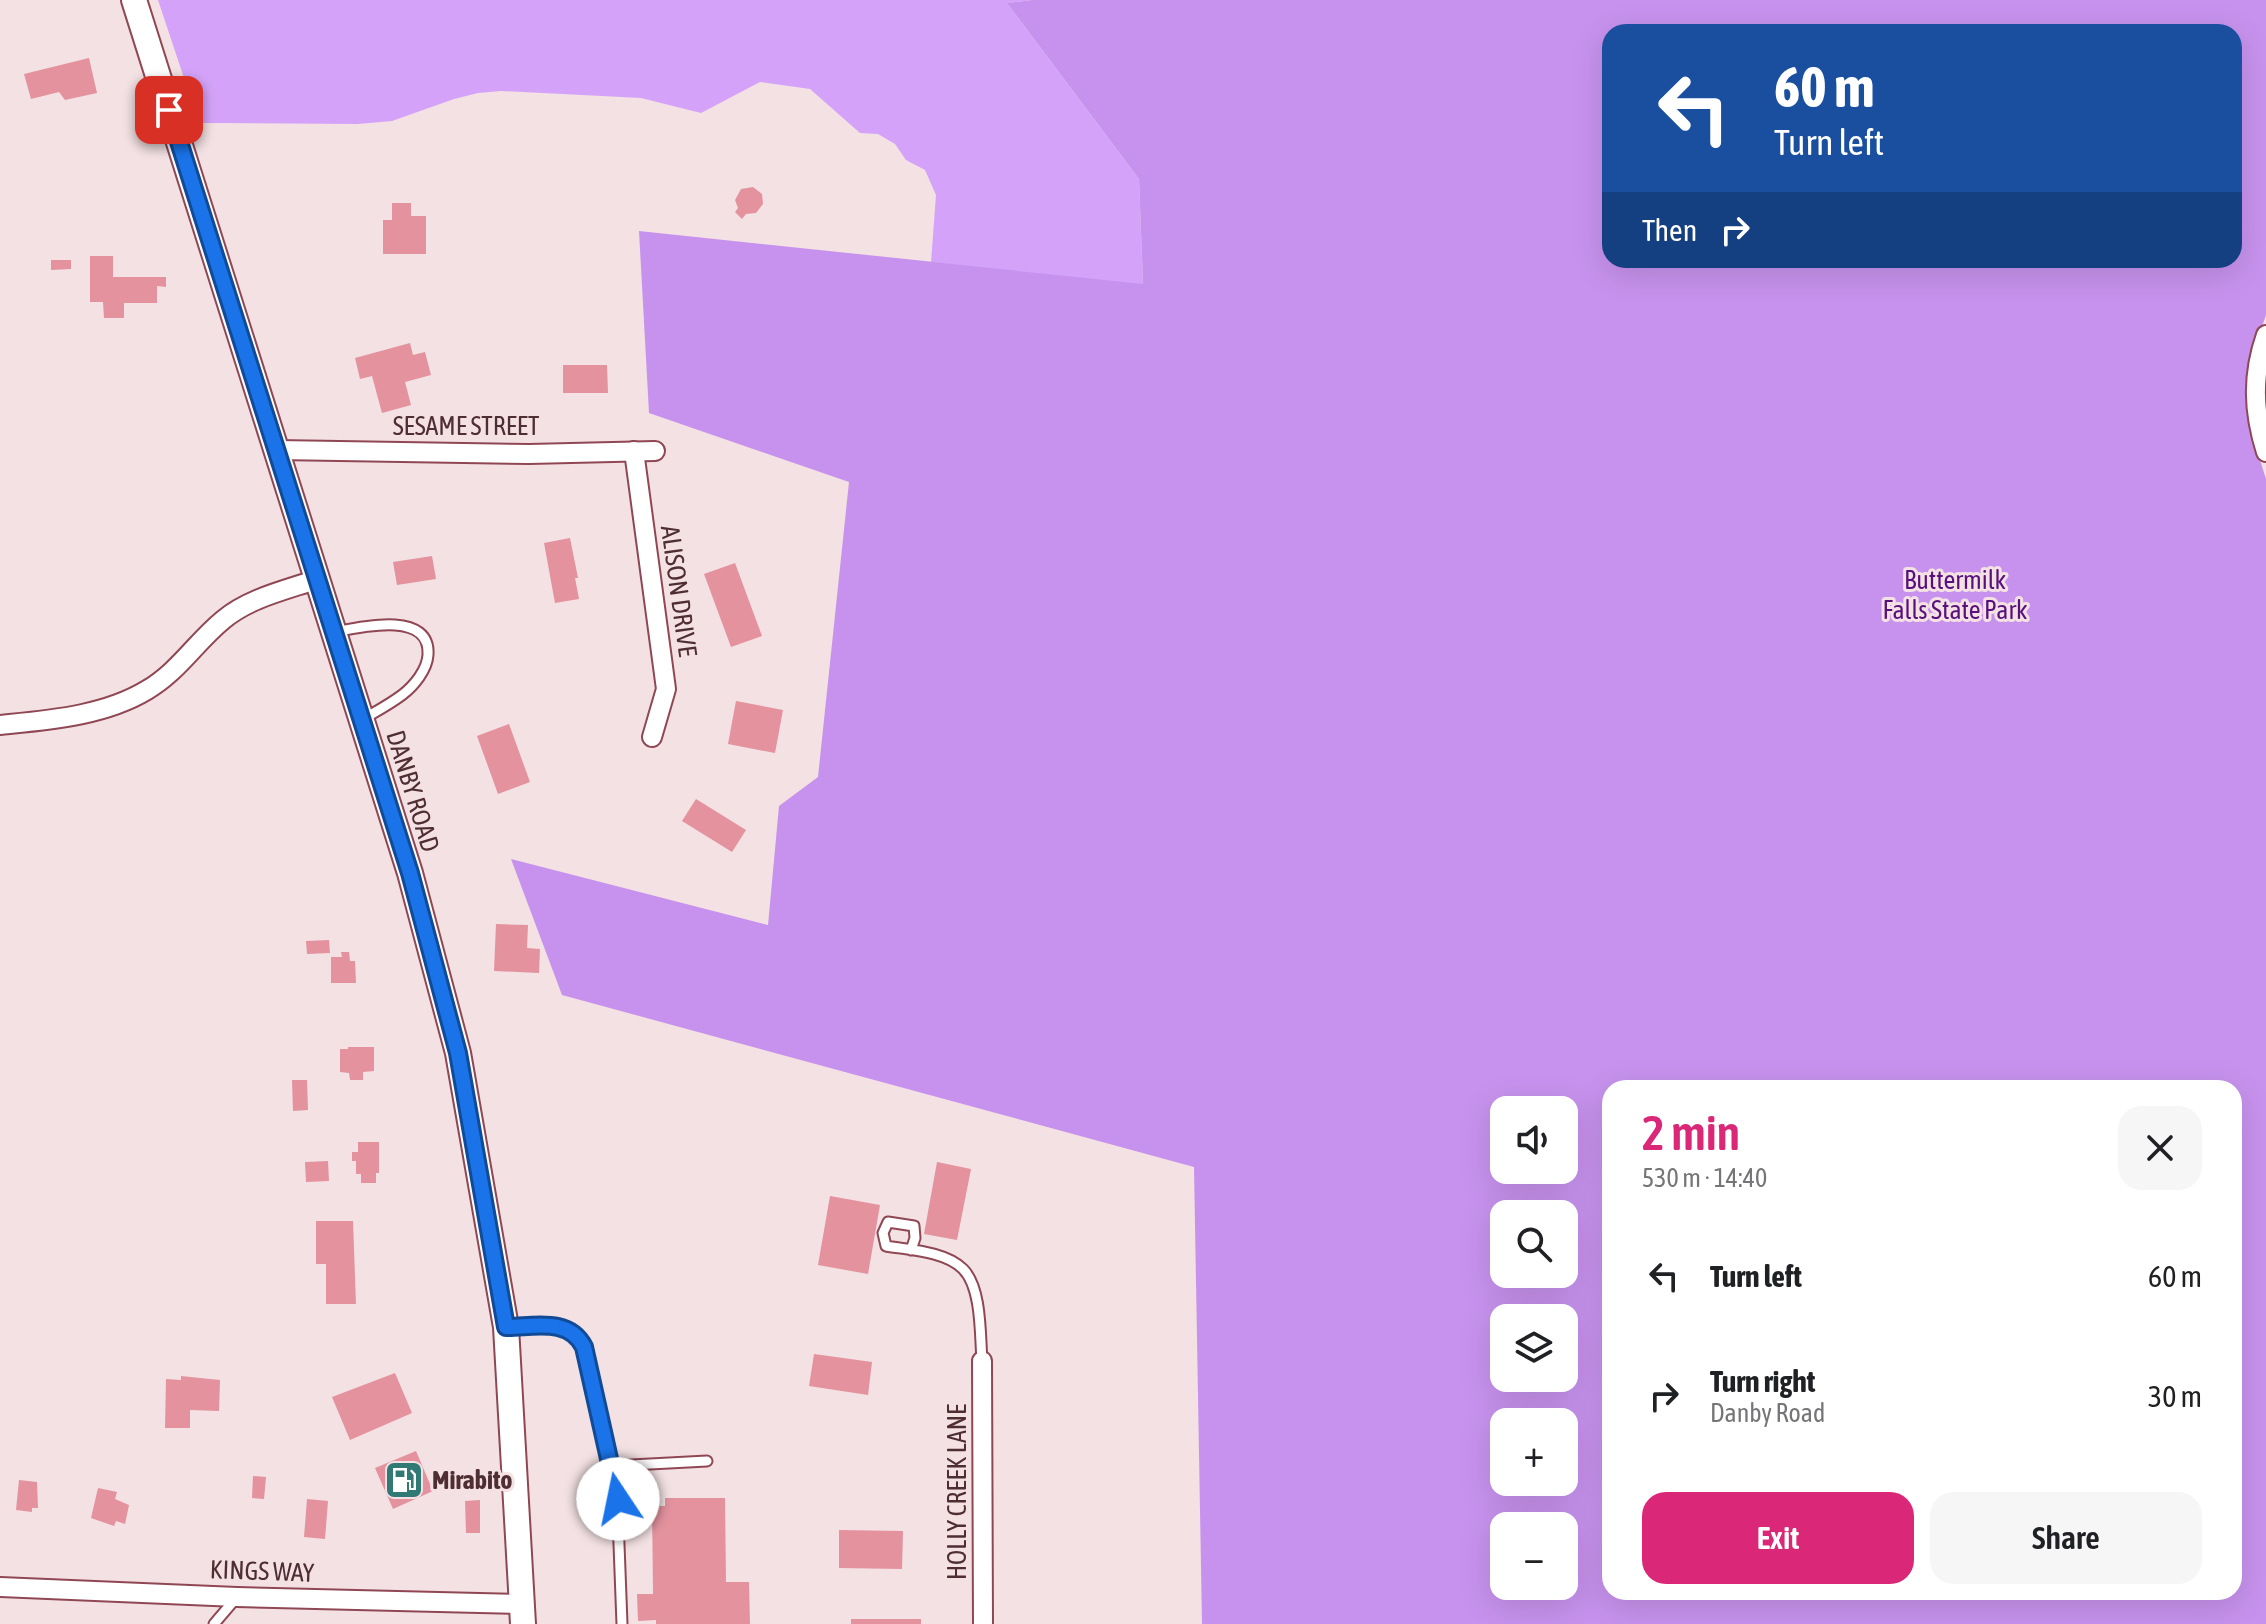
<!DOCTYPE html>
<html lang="en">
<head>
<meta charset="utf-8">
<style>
  body { margin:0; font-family:"Asap Condensed",sans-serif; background:#f6f6f6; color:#202124; height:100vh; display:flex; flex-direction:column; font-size:30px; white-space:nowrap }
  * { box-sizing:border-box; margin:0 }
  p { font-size:26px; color:#757577 }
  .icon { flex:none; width:44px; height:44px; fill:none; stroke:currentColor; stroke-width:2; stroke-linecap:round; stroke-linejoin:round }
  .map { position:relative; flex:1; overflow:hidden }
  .panel { position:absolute; left:1602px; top:1080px; width:640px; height:520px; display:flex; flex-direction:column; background:#fff; border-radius:24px; box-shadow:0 8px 32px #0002 }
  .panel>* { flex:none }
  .hud { position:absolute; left:1602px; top:24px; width:640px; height:244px; border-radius:24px; box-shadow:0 8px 32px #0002; background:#1a4fa0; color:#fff; overflow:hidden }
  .controls { position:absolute; left:1490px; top:1096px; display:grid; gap:16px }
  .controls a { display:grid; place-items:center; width:88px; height:88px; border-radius:16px; background:#fff; box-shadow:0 8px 32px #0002; font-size:40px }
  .pin { position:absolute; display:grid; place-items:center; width:68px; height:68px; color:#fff; margin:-34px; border-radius:16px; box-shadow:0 4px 12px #0006 }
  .me { position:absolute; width:88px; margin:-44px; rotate:349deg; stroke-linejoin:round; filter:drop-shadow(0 0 6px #0008) }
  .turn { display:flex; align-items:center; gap:28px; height:168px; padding:0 40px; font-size:36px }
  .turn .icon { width:104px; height:104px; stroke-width:2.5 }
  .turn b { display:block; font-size:56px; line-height:68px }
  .then { display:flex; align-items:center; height:76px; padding:0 40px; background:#0003; gap:16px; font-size:30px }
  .round { display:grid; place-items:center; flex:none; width:84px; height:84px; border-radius:24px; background:#f6f6f6 }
  .overview { display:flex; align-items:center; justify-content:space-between; height:136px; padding:0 40px }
  h1 { font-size:48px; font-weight:600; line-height:60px; color:#db2777 }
  .action { display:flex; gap:16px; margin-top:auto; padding:16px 40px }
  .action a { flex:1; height:92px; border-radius:24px; background:#db2777; color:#fff; font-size:32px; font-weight:600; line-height:92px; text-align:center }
  .action a+a { background:#f6f6f6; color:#202124 }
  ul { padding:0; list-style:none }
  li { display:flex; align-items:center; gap:24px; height:120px; padding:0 40px }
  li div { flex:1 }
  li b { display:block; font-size:30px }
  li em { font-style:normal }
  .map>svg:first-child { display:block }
</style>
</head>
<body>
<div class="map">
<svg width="2266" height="1624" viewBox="0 0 2266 1624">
  <rect width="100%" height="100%" fill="#f3e1e3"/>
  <path fill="#d4a3f9" d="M 158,0 L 1032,0 L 1007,3 L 1139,179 L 1143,285 L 931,262 L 936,195 L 925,170 L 906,160 L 895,144 L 878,134 L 860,133 L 810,89 L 760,82 L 701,113 L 641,98 L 501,91 L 478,93 L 454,99 L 392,121 L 358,124 L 199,123 Z"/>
  <path fill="#c792ed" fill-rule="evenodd" d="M 1032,0 L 2266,0 L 2266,315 L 2252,355 L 2252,435 L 2266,479 L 2266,1624 L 1202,1624 L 1194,1167 L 562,995 L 511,859 L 768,925 L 779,806 L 818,777 L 849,482 L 649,413 L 639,231 L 1143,284 L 1139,179 L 1007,3 ZM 1610,32 L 2234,32 L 2234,260 L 1610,260 ZM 1610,1088 L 2234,1088 L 2234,1592 L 1610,1592 ZM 1504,1110 L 1564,1110 L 1564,1170 L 1504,1170 ZM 1504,1214 L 1564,1214 L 1564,1274 L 1504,1274 ZM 1504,1318 L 1564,1318 L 1564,1378 L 1504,1378 ZM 1504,1422 L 1564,1422 L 1564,1482 L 1504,1482 ZM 1504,1526 L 1564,1526 L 1564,1586 L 1504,1586 Z"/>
  <g fill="#e3929e">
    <path d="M 89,58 L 97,93 L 65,100 L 59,92 L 31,99 L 24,74 Z"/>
    <path d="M 753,187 L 762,194 L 763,204 L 756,213 L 746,214 L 742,219 L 735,212 L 738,208 L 735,200 L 741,189 Z"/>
    <path d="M 392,203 L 411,203 L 411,216 L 426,216 L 426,254 L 383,254 L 383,220 L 392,220 Z"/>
    <path d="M 90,256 L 113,256 L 113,277 L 166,277 L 166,287 L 157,286 L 157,303 L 124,303 L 124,318 L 104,318 L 103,302 L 90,302 Z"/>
    <path d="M 51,260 L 71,260 L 71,269 L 51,270 Z"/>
    <path d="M 410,343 L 413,355 L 425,352 L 431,375 L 405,382 L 411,405 L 382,413 L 372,376 L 360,379 L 355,358 Z"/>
    <path d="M 563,365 L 607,365 L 608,393 L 563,393 Z"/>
    <path d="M 570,538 L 578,578 L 575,578 L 579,599 L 555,603 L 544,543 Z"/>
    <path d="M 432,556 L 436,579 L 397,585 L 393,562 Z"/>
    <path d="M 735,563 L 762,636 L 731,647 L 704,574 Z"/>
    <path d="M 736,701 L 783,710 L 775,753 L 728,744 Z"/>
    <path d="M 509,724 L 530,782 L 498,794 L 477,736 Z"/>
    <path d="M 696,799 L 746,830 L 732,852 L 682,821 Z"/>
    <path d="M 496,924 L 528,925 L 527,948 L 540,949 L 539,973 L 494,971 Z"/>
    <path d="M 329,940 L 330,953 L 307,954 L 306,941 Z"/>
    <path d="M 341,952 L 349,952 L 350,961 L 355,961 L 356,983 L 331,983 L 331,957 L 342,957 Z"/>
    <path d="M 348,1047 L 374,1047 L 374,1071 L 363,1072 L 363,1080 L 350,1080 L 349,1073 L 340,1072 L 340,1049 L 348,1049 Z"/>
    <path d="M 292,1080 L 307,1080 L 308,1110 L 293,1111 Z"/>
    <path d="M 358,1142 L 379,1142 L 379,1173 L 376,1173 L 376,1183 L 361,1183 L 361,1174 L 356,1174 L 356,1161 L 352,1161 L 352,1152 L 358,1152 Z"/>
    <path d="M 328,1161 L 329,1181 L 306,1182 L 305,1162 Z"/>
    <path d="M 937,1162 L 971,1169 L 957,1240 L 924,1234 Z"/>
    <path d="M 830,1196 L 880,1205 L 868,1274 L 818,1265 Z"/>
    <path d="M 316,1221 L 353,1221 L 356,1304 L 326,1304 L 326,1264 L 316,1264 Z"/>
    <path d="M 814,1354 L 872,1362 L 868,1395 L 809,1386 Z"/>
    <path d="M 395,1373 L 412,1413 L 350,1440 L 332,1397 Z"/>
    <path d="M 181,1376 L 220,1380 L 219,1411 L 190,1410 L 190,1428 L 165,1428 L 166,1379 L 181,1380 Z"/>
    <path d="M 416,1451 L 433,1491 L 393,1509 L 375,1468 Z"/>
    <path d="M 253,1476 L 266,1477 L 264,1499 L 252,1498 Z"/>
    <path d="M 19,1480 L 37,1482 L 38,1508 L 32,1508 L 32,1512 L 16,1510 Z"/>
    <path d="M 98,1488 L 117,1492 L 115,1499 L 129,1505 L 125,1524 L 116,1521 L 114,1526 L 91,1518 Z"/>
    <path d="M 665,1498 L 725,1498 L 726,1582 L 749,1582 L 750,1624 L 656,1624 L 656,1620 L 638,1621 L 637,1594 L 653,1594 L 652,1506 L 665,1506 Z"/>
    <path d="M 307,1499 L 328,1501 L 325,1539 L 304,1537 Z"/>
    <path d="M 480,1500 L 480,1533 L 466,1533 L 465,1501 Z"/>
    <path d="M 839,1530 L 903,1531 L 902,1569 L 839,1568 Z"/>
    <rect x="851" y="1619" width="70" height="5"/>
  </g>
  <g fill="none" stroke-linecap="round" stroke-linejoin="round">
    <defs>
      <g id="service">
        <path d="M 335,632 C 360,627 431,610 428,655 C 427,670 414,686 402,695 C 390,704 377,711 365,718"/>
        <path d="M 911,1250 L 915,1238 L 914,1226 L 888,1222 L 883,1233 L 886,1246 C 909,1250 945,1251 963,1269 C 982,1288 980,1336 982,1361"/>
        <path d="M 506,1327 C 534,1327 569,1317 584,1347 L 617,1491 L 622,1624"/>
        <path d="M 612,1466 L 707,1461"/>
        <path d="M 214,1624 L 237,1597"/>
      </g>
      <g id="minor">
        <path d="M 2266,335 C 2252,375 2253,411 2266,452"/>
        <path d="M 277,450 L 529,454 L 655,451"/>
        <path d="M 634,451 L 666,689 L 652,737"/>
        <path d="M 0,725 C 49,720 104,716 147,690 C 178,672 196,642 223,620 C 249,598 286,590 318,579"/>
        <path d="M 982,1361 L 983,1624"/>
        <path d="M 0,1587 L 237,1597 L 523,1604"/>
      </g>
      <path id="secondary" d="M 134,0 L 410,873 L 458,1053 L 506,1327 L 523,1624"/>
    </defs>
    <use href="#service" stroke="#904754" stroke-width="13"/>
    <use href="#minor" stroke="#904754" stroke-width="22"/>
    <use href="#secondary" stroke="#904754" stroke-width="28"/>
    <use href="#service" stroke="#fff" stroke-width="9"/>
    <use href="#minor" stroke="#fff" stroke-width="18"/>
    <use href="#secondary" stroke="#fff" stroke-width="24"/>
  </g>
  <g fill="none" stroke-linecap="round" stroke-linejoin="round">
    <defs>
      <path id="route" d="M 169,110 L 410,873 L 458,1053 L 506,1327 C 534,1327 569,1317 584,1347 L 618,1499"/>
    </defs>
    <use href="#route" stroke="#114b97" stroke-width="20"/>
    <use href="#route" stroke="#1a73e8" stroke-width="14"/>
  </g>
  <defs>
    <symbol id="fuel-square" viewBox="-11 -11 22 22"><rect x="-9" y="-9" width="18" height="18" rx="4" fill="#307975" stroke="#f3e1e3"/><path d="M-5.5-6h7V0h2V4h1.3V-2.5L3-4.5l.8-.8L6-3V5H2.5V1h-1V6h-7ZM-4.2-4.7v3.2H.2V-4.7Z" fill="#fff"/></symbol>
  </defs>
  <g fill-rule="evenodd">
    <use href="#fuel-square" x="382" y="1458" width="44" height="44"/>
  </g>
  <g text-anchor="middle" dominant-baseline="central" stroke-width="6" stroke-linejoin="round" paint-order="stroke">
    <g font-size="26" fill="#4f2e33" stroke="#f3e1e3">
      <text x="466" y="426">SESAME STREET</text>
      <text transform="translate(679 591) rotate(82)">ALISON DRIVE</text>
      <text transform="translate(413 791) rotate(73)">DANBY ROAD</text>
      <text transform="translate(957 1492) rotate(-90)">HOLLY CREEK LANE</text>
      <text transform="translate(262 1571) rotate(2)">KINGS WAY</text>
    </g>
    <g font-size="26" fill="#58107d" stroke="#f3e1e3">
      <text x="1955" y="580">Buttermilk<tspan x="1955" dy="30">Falls State Park</tspan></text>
    </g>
    <g font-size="26" font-weight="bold" fill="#4f2e33" stroke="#f3e1e3" text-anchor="start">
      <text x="432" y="1480">Mirabito</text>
    </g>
  </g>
</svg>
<div class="controls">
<a><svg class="icon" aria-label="sound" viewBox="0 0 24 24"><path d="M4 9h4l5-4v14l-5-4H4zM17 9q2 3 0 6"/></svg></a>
<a><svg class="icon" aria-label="search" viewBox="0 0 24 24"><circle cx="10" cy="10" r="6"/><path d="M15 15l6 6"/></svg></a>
<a><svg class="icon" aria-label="layers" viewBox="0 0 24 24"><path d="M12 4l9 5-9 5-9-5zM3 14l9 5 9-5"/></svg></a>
<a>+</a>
<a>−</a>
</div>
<div class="pin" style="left:169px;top:110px;background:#d93025"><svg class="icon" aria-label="arrive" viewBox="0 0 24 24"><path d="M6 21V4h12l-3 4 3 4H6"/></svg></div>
<svg class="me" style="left:618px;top:1499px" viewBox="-20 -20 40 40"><circle r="19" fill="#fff"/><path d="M0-13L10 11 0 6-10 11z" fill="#1a73e8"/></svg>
<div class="hud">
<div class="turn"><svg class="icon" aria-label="left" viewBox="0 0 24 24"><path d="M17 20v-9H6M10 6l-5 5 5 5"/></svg><div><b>60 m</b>Turn left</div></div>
<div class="then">Then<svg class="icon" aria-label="right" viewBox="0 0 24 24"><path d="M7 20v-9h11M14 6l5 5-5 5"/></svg></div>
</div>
<section class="panel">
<div class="overview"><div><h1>2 min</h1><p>530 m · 14:40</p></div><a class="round"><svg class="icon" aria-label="close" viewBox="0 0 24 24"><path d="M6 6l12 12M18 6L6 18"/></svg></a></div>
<ul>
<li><svg class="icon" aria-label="left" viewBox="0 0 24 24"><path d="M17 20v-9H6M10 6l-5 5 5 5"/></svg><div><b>Turn left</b></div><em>60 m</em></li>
<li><svg class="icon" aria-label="right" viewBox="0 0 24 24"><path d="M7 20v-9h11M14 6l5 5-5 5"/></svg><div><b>Turn right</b><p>Danby Road</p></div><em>30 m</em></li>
</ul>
<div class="action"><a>Exit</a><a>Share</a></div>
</section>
</div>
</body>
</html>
